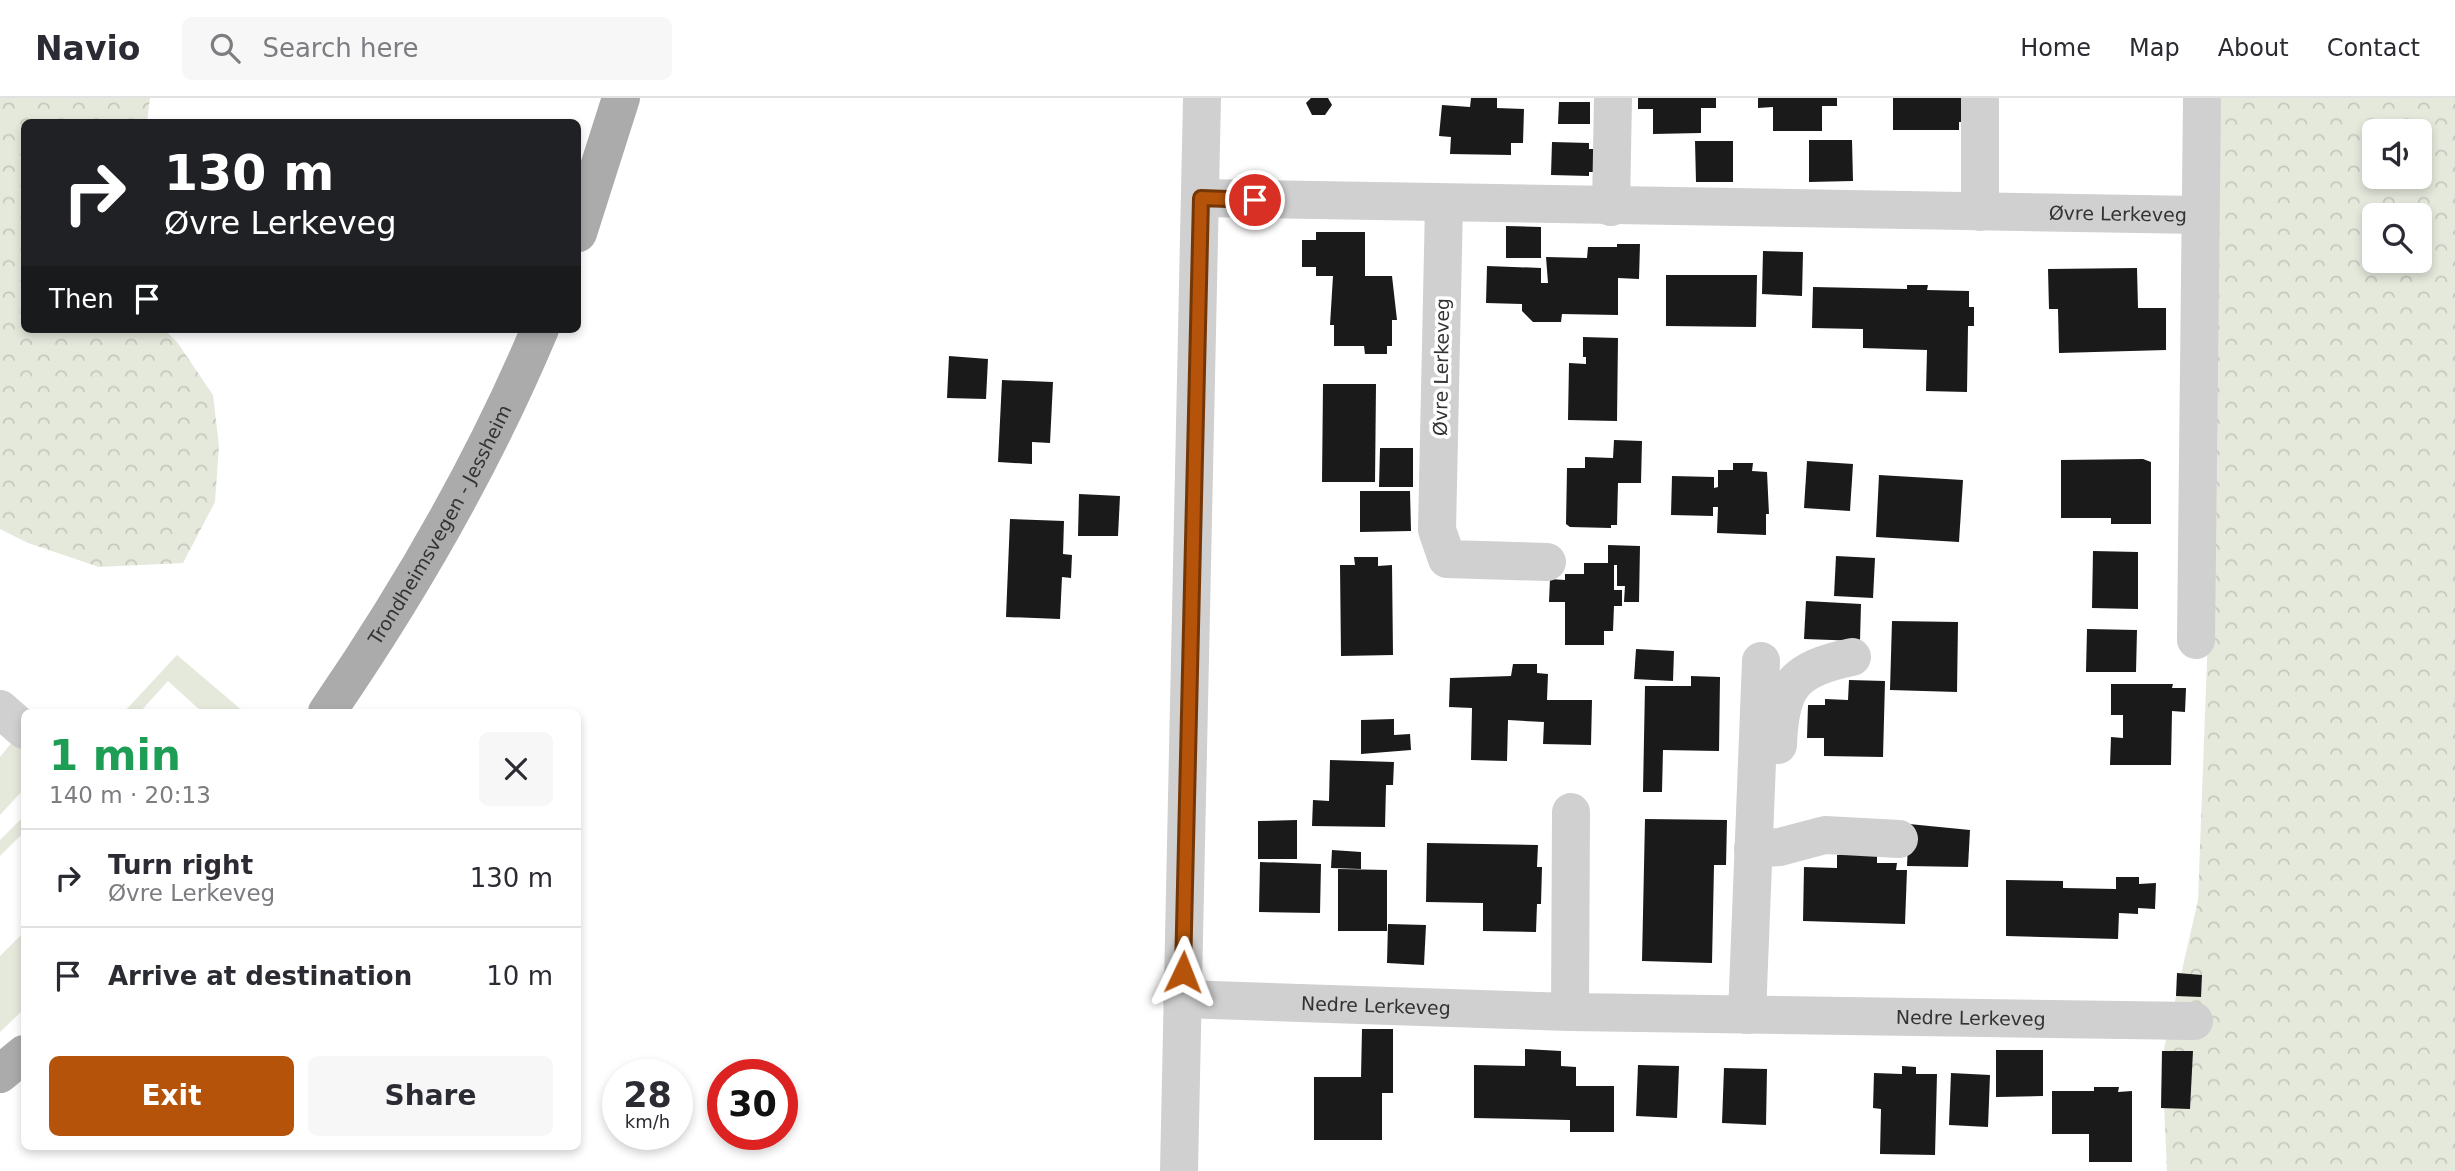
<!DOCTYPE html>
<html lang="en">
<head>
<meta charset="utf-8">
<style>
  body { margin:0; font-family:"DejaVu Sans",sans-serif; background:#f7f7f7; color:#2b2b33; height:100vh; display:flex; flex-direction:column; font-size:26px; white-space:nowrap }
  * { box-sizing:border-box; margin:0 }
  p { font-size:23px; color:#7c7c81 }
  .icon { flex:none; width:38px; height:38px; fill:none; stroke:currentColor; stroke-width:2; stroke-linecap:round; stroke-linejoin:round }
  .map { position:relative; flex:1; overflow:hidden }
  .sheet { position:absolute; left:21px; top:611px; width:560px; height:441px; display:flex; flex-direction:column; background:#fff; border-radius:10px; box-shadow:0 4px 10px #0003 }
  .sheet>* { flex:none }
  .banner { position:absolute; left:21px; top:21px; width:560px; height:214px; border-radius:10px; box-shadow:0 4px 10px #0003; background:#202124; color:#fff; overflow:hidden }
  .buttons { position:absolute; left:2362px; top:21px; display:grid; gap:14px }
  .buttons a { display:grid; place-items:center; width:70px; height:70px; border-radius:10px; background:#fff; box-shadow:0 4px 10px #0003; font-size:35px }
  .speed { position:absolute; left:602px; top:961px; display:flex; gap:14px; font-size:35px; font-weight:700; text-align:center }
  .speed>* { display:grid; place-content:center; width:91px; height:91px; border-radius:50%; background:#fff; box-shadow:0 4px 10px #0003; line-height:1 }
  .speed small { font-size:18px; font-weight:400 }
  .speed .limit { border:10px solid #d22; background:#fff; color:#111 }
  .pin { position:absolute; display:grid; place-items:center; width:60px; height:60px; color:#fff; margin:-30px; border:4px solid #fff; border-radius:50%; box-shadow:0 2px 7px #0007 }
  .me { position:absolute; width:77px; margin:-38px; rotate:2deg; stroke-linejoin:round; filter:drop-shadow(0 0 5px #0008) }
  .turn { display:flex; align-items:center; gap:24px; height:147px; padding:0 28px; font-size:32px }
  .turn .icon { width:91px; height:91px; stroke-width:2.5 }
  .turn b { display:block; font-size:49px; line-height:60px }
  .then { display:flex; align-items:center; height:66px; padding:0 28px; background:#0003; gap:14px; font-size:26px }
  .round { display:grid; place-items:center; flex:none; width:74px; height:74px; border-radius:10px; background:#f7f7f7 }
  .headline { display:flex; align-items:center; justify-content:space-between; height:119px; padding:0 28px }
  h1 { font-size:42px; font-weight:700; line-height:52px; color:#1e9e55 }
  .button { display:flex; gap:14px; margin-top:auto; padding:14px 28px }
  .button a { flex:1; height:80px; border-radius:10px; background:#b45309; color:#fff; font-size:28px; font-weight:700; line-height:80px; text-align:center }
  .button a+a { background:#f7f7f7; color:#2b2b33 }
  ul { padding:0; list-style:none }
  li { display:flex; align-items:center; gap:21px; height:98px; padding:0 28px; border-top:2px solid #e1e1e2 }
  li div { flex:1 }
  li b { display:block; font-size:26px }
  li em { font-style:normal }
  header { display:flex; align-items:center; gap:42px; box-sizing:border-box; height:98px; padding:0 35px; background:#fff; border-bottom:2px solid #e1e1e2 }
  header strong { font-size:33px }
  nav { display:flex; gap:38px; margin-inline-start:auto; font-size:24px }
  .search { width:490px; height:63px; background:#f7f7f7; display:flex; align-items:center; gap:18px; box-sizing:border-box; padding:0 24px; border-radius:10px; color:#7c7c81; font-size:26px }
  .map>svg:first-child { display:block }
</style>
</head>
<body>
<header>
<strong>Navio</strong>
<div class="search"><svg class="icon" aria-label="search" viewBox="0 0 24 24"><circle cx="10" cy="10" r="6"/><path d="M15 15l6 6"/></svg>Search here</div>
<nav><a>Home</a><a>Map</a><a>About</a><a>Contact</a></nav>
</header>
<div class="map">
<svg width="2455" height="1073" viewBox="0 0 2455 1073">
  <defs>
    <pattern id="forest-crowns" width="20" height="18" patternUnits="userSpaceOnUse" patternTransform="scale(1.75)"><rect width="20" height="18" fill="#e5e9dc"/><path d="M2 6a3 3 0 1 1 6 0M12 15a3 3 0 1 1 6 0" fill="none" stroke="#c5c8bd"/></pattern>
  </defs>
  <rect width="100%" height="100%" fill="#fff"/>
  <g fill="#e5e9dc">
    <path d="M 177,557 L 244,614 L 202,614 L 168,583 L 140,614 L 124,614 Z"/>
    <path d="M 13,643 L 24,653 L 24,691 L 0,717 L 0,659 Z"/>
    <path d="M 24,718 L 24,734 L 0,758 L 0,742 Z"/>
    <path d="M 24,834 L 24,911 L 0,934 L 0,858 Z"/>
  </g>
  <g fill="url(#forest-crowns)" fill-rule="evenodd">
    <path d="M 0,0 L 150,0 L 147,24 L 24,24 L 24,231 L 164,231 L 177,244 L 213,297 L 219,348 L 215,404 L 183,465 L 99,469 L 28,445 L 0,431 Z"/>
    <path d="M 2217,0 L 2455,0 L 2455,1073 L 2167,1073 L 2162,960 L 2198,802 L 2209,510 ZM 2375,33 L 2420,33 L 2420,79 L 2375,79 ZM 2375,117 L 2420,117 L 2420,163 L 2375,163 Z"/>
  </g>
  <g fill="#1a1a1a">
    <path d="M 1311,0 L 1328,0 L 1332,7 L 1325,17 L 1312,17 L 1306,5 Z"/>
    <path d="M 1471,0 L 1497,0 L 1497,10 L 1524,11 L 1523,45 L 1511,45 L 1511,57 L 1450,56 L 1451,39 L 1439,38 L 1442,7 L 1470,9 Z"/>
    <path d="M 1638,0 L 1716,0 L 1716,10 L 1701,10 L 1701,35 L 1653,36 L 1653,11 L 1638,11 Z"/>
    <path d="M 1758,0 L 1837,0 L 1837,8 L 1822,8 L 1822,33 L 1773,33 L 1773,9 L 1758,10 Z"/>
    <path d="M 1893,0 L 1972,0 L 1972,24 L 1959,24 L 1959,32 L 1893,32 Z"/>
    <path d="M 1559,4 L 1590,4 L 1590,26 L 1558,26 Z"/>
    <path d="M 1809,42 L 1852,42 L 1853,83 L 1809,84 Z"/>
    <path d="M 1695,43 L 1733,43 L 1733,84 L 1696,84 Z"/>
    <path d="M 1552,44 L 1589,45 L 1589,51 L 1596,51 L 1595,74 L 1589,74 L 1589,78 L 1551,77 Z"/>
    <path d="M 1506,128 L 1541,129 L 1541,160 L 1506,160 Z"/>
    <path d="M 1316,134 L 1365,134 L 1365,178 L 1392,178 L 1397,222 L 1392,222 L 1392,248 L 1387,248 L 1387,256 L 1365,256 L 1364,248 L 1334,248 L 1334,227 L 1330,227 L 1333,178 L 1316,178 L 1316,169 L 1302,169 L 1302,142 L 1316,142 Z"/>
    <path d="M 1617,146 L 1640,146 L 1639,181 L 1618,180 L 1618,217 L 1562,216 L 1561,224 L 1533,224 L 1522,213 L 1522,206 L 1486,205 L 1487,168 L 1541,170 L 1541,185 L 1548,185 L 1546,159 L 1587,160 L 1588,149 L 1617,149 Z"/>
    <path d="M 1763,153 L 1803,154 L 1802,198 L 1762,196 Z"/>
    <path d="M 2137,170 L 2138,210 L 2166,210 L 2166,252 L 2059,255 L 2058,211 L 2049,211 L 2048,171 Z"/>
    <path d="M 1666,177 L 1757,177 L 1756,229 L 1666,228 Z"/>
    <path d="M 1907,187 L 1928,187 L 1927,192 L 1969,193 L 1969,209 L 1974,209 L 1974,228 L 1968,228 L 1967,294 L 1926,293 L 1927,252 L 1863,250 L 1863,231 L 1812,230 L 1813,189 L 1907,191 Z"/>
    <path d="M 1583,239 L 1618,240 L 1617,323 L 1568,322 L 1569,265 L 1586,266 L 1586,259 L 1583,259 Z"/>
    <path d="M 949,258 L 988,261 L 986,301 L 947,300 Z"/>
    <path d="M 1002,282 L 1053,284 L 1050,345 L 1032,344 L 1032,366 L 998,364 Z"/>
    <path d="M 1323,286 L 1376,286 L 1375,384 L 1322,384 Z"/>
    <path d="M 1614,342 L 1642,343 L 1641,385 L 1618,385 L 1617,427 L 1611,427 L 1611,430 L 1570,429 L 1566,426 L 1567,370 L 1585,370 L 1585,359 L 1613,360 Z"/>
    <path d="M 1380,350 L 1413,350 L 1413,389 L 1379,389 Z"/>
    <path d="M 2143,361 L 2151,364 L 2151,426 L 2111,426 L 2111,420 L 2061,420 L 2061,362 Z"/>
    <path d="M 1807,363 L 1853,366 L 1850,413 L 1804,410 Z"/>
    <path d="M 1733,365 L 1753,365 L 1752,373 L 1767,374 L 1769,416 L 1766,416 L 1766,437 L 1717,435 L 1718,409 L 1713,409 L 1713,418 L 1671,417 L 1672,378 L 1714,379 L 1714,390 L 1718,389 L 1718,372 L 1733,372 Z"/>
    <path d="M 1879,377 L 1963,382 L 1959,444 L 1876,439 Z"/>
    <path d="M 1360,393 L 1410,393 L 1411,433 L 1360,434 Z"/>
    <path d="M 1079,396 L 1120,398 L 1118,438 L 1078,438 Z"/>
    <path d="M 1010,421 L 1064,423 L 1063,456 L 1072,457 L 1071,480 L 1062,479 L 1060,521 L 1006,519 Z"/>
    <path d="M 1608,447 L 1640,448 L 1639,504 L 1624,504 L 1625,488 L 1617,488 L 1617,467 L 1614,467 L 1614,492 L 1622,492 L 1622,508 L 1614,508 L 1613,533 L 1604,533 L 1604,547 L 1565,547 L 1565,504 L 1549,504 L 1550,481 L 1565,482 L 1565,476 L 1584,476 L 1584,465 L 1608,465 Z"/>
    <path d="M 2093,453 L 2138,454 L 2138,511 L 2092,510 Z"/>
    <path d="M 1836,458 L 1875,460 L 1873,500 L 1834,498 Z"/>
    <path d="M 1354,459 L 1378,459 L 1378,468 L 1392,467 L 1393,557 L 1341,558 L 1340,467 L 1355,467 Z"/>
    <path d="M 1806,503 L 1861,506 L 1860,543 L 1804,541 Z"/>
    <path d="M 1892,523 L 1958,524 L 1957,594 L 1890,592 Z"/>
    <path d="M 2087,531 L 2137,532 L 2136,574 L 2086,574 Z"/>
    <path d="M 1636,551 L 1674,553 L 1673,583 L 1634,581 Z"/>
    <path d="M 1513,566 L 1537,566 L 1537,575 L 1548,576 L 1547,602 L 1592,602 L 1591,647 L 1543,646 L 1544,624 L 1508,622 L 1507,663 L 1471,662 L 1472,610 L 1449,609 L 1450,580 L 1511,578 Z"/>
    <path d="M 1691,578 L 1720,579 L 1719,653 L 1663,652 L 1662,694 L 1643,694 L 1645,588 L 1691,588 Z"/>
    <path d="M 1849,582 L 1885,583 L 1883,659 L 1824,658 L 1824,640 L 1807,640 L 1808,607 L 1825,607 L 1825,601 L 1848,602 Z"/>
    <path d="M 2111,586 L 2173,586 L 2172,590 L 2186,590 L 2185,614 L 2172,613 L 2171,667 L 2110,667 L 2111,639 L 2123,640 L 2123,617 L 2111,617 Z"/>
    <path d="M 1394,621 L 1394,637 L 1410,636 L 1411,652 L 1361,656 L 1361,622 Z"/>
    <path d="M 1330,662 L 1394,664 L 1393,687 L 1386,687 L 1385,729 L 1312,728 L 1313,702 L 1329,703 Z"/>
    <path d="M 1645,721 L 1727,722 L 1726,767 L 1714,767 L 1712,865 L 1642,863 Z"/>
    <path d="M 1297,722 L 1297,761 L 1258,761 L 1258,723 Z"/>
    <path d="M 1909,726 L 1970,732 L 1968,769 L 1907,768 Z"/>
    <path d="M 1427,745 L 1538,747 L 1537,769 L 1542,769 L 1541,806 L 1537,806 L 1536,834 L 1483,833 L 1483,805 L 1426,804 Z"/>
    <path d="M 1877,751 L 1877,765 L 1897,765 L 1896,772 L 1907,772 L 1905,826 L 1803,823 L 1804,769 L 1837,770 L 1837,757 Z"/>
    <path d="M 1332,752 L 1361,754 L 1361,771 L 1331,770 Z"/>
    <path d="M 1260,764 L 1321,766 L 1320,815 L 1259,814 Z"/>
    <path d="M 1338,771 L 1387,772 L 1387,833 L 1338,833 Z"/>
    <path d="M 2116,779 L 2139,779 L 2139,786 L 2156,785 L 2155,811 L 2138,810 L 2138,816 L 2119,815 L 2118,841 L 2006,838 L 2006,782 L 2063,783 L 2063,790 L 2116,791 Z"/>
    <path d="M 1388,826 L 1426,827 L 1424,867 L 1387,865 Z"/>
    <path d="M 2177,875 L 2202,877 L 2201,899 L 2176,898 Z"/>
    <path d="M 1362,931 L 1393,931 L 1393,995 L 1382,995 L 1382,1042 L 1314,1042 L 1314,979 L 1361,979 Z"/>
    <path d="M 1525,951 L 1561,953 L 1561,968 L 1576,969 L 1576,988 L 1614,988 L 1614,1034 L 1570,1034 L 1570,1022 L 1474,1020 L 1474,967 L 1525,968 Z"/>
    <path d="M 1996,952 L 2043,952 L 2043,998 L 1996,999 Z"/>
    <path d="M 2162,953 L 2193,953 L 2190,1011 L 2161,1010 Z"/>
    <path d="M 1638,967 L 1679,968 L 1677,1020 L 1636,1018 Z"/>
    <path d="M 1902,968 L 1916,969 L 1916,976 L 1937,976 L 1935,1057 L 1880,1056 L 1881,1011 L 1873,1010 L 1874,975 L 1902,976 Z"/>
    <path d="M 1724,970 L 1767,971 L 1766,1027 L 1722,1025 Z"/>
    <path d="M 1951,975 L 1990,977 L 1988,1029 L 1949,1027 Z"/>
    <path d="M 2094,989 L 2119,989 L 2118,994 L 2132,993 L 2132,1064 L 2089,1064 L 2089,1036 L 2052,1036 L 2052,993 L 2094,993 Z"/>
  </g>
  <g fill="none" stroke-linecap="round" stroke-linejoin="round">
    <g stroke="#d0d0d0" stroke-width="38">
      <path d="M 1980,0 L 1980,114"/>
      <path id="s1" d="M 1201,100 L 2200,117"/>
      <path d="M 1444,106 L 1437,432 L 1447,461 L 1547,464"/>
      <path d="M 1611,109 L 1613,0"/>
      <path d="M 2196,542 L 2202,0"/>
      <path d="M 0,611 L 24,632"/>
      <path d="M 1778,647 C 1780,587 1794,571 1852,559"/>
      <path d="M 1753,751 L 1780,749 L 1825,737 L 1899,741"/>
      <path id="s2" d="M 1182,901 L 1570,914 L 2194,923"/>
      <path d="M 1570,914 L 1571,714"/>
      <path d="M 1747,917 L 1761,563"/>
      <path d="M 1179,1073 L 1202,0"/>
    </g>
    <g stroke="#ababab" stroke-width="38">
      <path d="M 578,135 L 621,0"/>
      <path id="s3" d="M 327,614 C 410,493 483,367 540,231"/>
      <path d="M 0,976 L 24,956"/>
    </g>
  </g>
  <g fill="none" stroke-linecap="round" stroke-linejoin="round">
    <defs>
      <path id="route" d="M 1183,874 L 1201,100 L 1255,102"/>
    </defs>
    <use href="#route" stroke="#753606" stroke-width="18"/>
    <use href="#route" stroke="#b45309" stroke-width="12"/>
  </g>
  <g text-anchor="middle" dominant-baseline="central" stroke-width="7" stroke-linejoin="round" paint-order="stroke">
    <g font-size="19" fill="#333" stroke="#fff">
      <text stroke="none"><textPath href="#s1" startOffset="917">Øvre Lerkeveg</textPath></text>
      <text transform="translate(1441 269) rotate(-89)">Øvre Lerkeveg</text>
      <text stroke="none"><textPath href="#s3" startOffset="219">Trondheimsvegen - Jessheim</textPath></text>
      <text stroke="none"><textPath href="#s2" startOffset="194">Nedre Lerkeveg</textPath></text>
      <text stroke="none"><textPath href="#s2" startOffset="789">Nedre Lerkeveg</textPath></text>
    </g>
  </g>
</svg>
<div class="buttons">
<a><svg class="icon" aria-label="sound" viewBox="0 0 24 24"><path d="M4 9h4l5-4v14l-5-4H4zM17 9q2 3 0 6"/></svg></a>
<a><svg class="icon" aria-label="search" viewBox="0 0 24 24"><circle cx="10" cy="10" r="6"/><path d="M15 15l6 6"/></svg></a>
</div>
<div class="speed"><div>28<small>km/h</small></div><div class="limit">30</div></div>
<div class="pin" style="left:1255px;top:102px;background:#d93025"><svg class="icon" aria-label="arrive" viewBox="0 0 24 24"><path d="M6 21V4h12l-3 4 3 4H6"/></svg></div>
<svg class="me" style="left:1183px;top:874px" viewBox="-20 -20 40 40"><path d="M0-17L14 15 0 8-14 15z" fill="#b45309" stroke="#fff" stroke-width="4"/></svg>
<div class="banner">
<div class="turn"><svg class="icon" aria-label="right" viewBox="0 0 24 24"><path d="M7 20v-9h11M14 6l5 5-5 5"/></svg><div><b>130 m</b>Øvre Lerkeveg</div></div>
<div class="then">Then<svg class="icon" aria-label="arrive" viewBox="0 0 24 24"><path d="M6 21V4h12l-3 4 3 4H6"/></svg></div>
</div>
<section class="sheet">
<div class="headline"><div><h1>1 min</h1><p>140 m · 20:13</p></div><a class="round"><svg class="icon" aria-label="close" viewBox="0 0 24 24"><path d="M6 6l12 12M18 6L6 18"/></svg></a></div>
<ul>
<li><svg class="icon" aria-label="right" viewBox="0 0 24 24"><path d="M7 20v-9h11M14 6l5 5-5 5"/></svg><div><b>Turn right</b><p>Øvre Lerkeveg</p></div><em>130 m</em></li>
<li><svg class="icon" aria-label="arrive" viewBox="0 0 24 24"><path d="M6 21V4h12l-3 4 3 4H6"/></svg><div><b>Arrive at destination</b></div><em>10 m</em></li>
</ul>
<div class="button"><a>Exit</a><a>Share</a></div>
</section>
</div>
</body>
</html>
